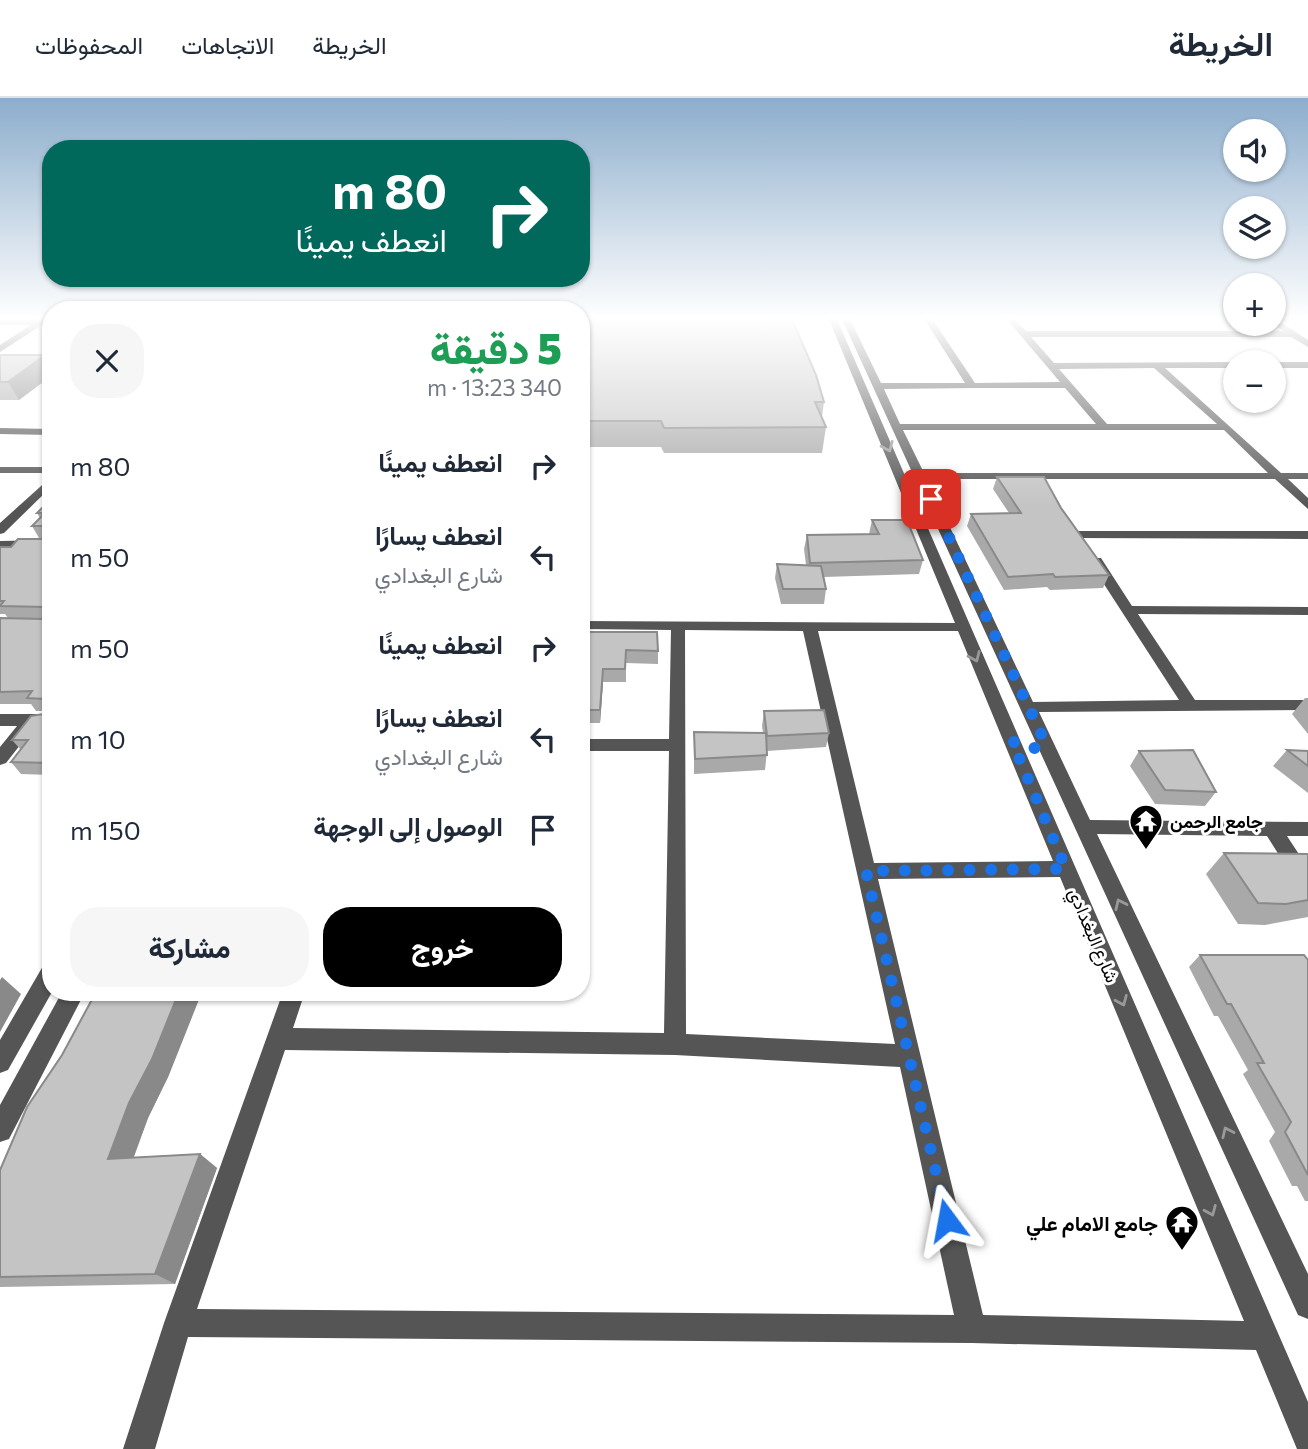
<!DOCTYPE html>
<html lang="ar">
<head>
<meta charset="utf-8">
<style>
  body { margin:0; font-family:Commissioner,Vazirmatn,sans-serif; background:#f6f6f7; color:#1f2937; direction:rtl; height:100vh; display:flex; flex-direction:column; font-size:26px; white-space:nowrap }
  * { box-sizing:border-box; margin:0 }
  p { font-size:23px; color:#747a83 }
  .icon { flex:none; width:38px; height:38px; fill:none; stroke:currentColor; stroke-width:2; stroke-linecap:round; stroke-linejoin:round }
  .map { position:relative; flex:1; overflow:hidden; direction:ltr }
  .drawer { position:absolute; left:42px; top:203px; width:548px; height:700px; display:flex; flex-direction:column; background:#fff; border-radius:28px; box-shadow:0 2px 5px #0004; direction:rtl }
  .drawer>* { flex:none }
  .top-card { position:absolute; left:42px; top:42px; width:548px; height:147px; border-radius:28px; box-shadow:0 2px 5px #0004; direction:rtl; background:#00695c; color:#fff; overflow:hidden }
  .tools { position:absolute; left:1223px; top:21px; display:grid; gap:14px }
  .tools a { display:grid; place-items:center; width:63px; height:63px; border-radius:50%; background:#fff; box-shadow:0 2px 5px #0004; font-size:35px }
  .pin { position:absolute; display:grid; place-items:center; width:60px; height:60px; color:#fff; margin:-30px; border-radius:14px; box-shadow:0 4px 10px #0006 }
  .me { position:absolute; width:77px; margin:-38px; rotate:347deg; stroke-linejoin:round; filter:drop-shadow(0 0 5px #0008) }
  .turn { display:flex; align-items:center; gap:24px; height:147px; padding:0 28px; font-size:32px }
  .turn .icon { width:91px; height:91px; stroke-width:2.5 }
  .turn b { display:block; font-size:49px; line-height:60px }
  .round { display:grid; place-items:center; flex:none; width:74px; height:74px; border-radius:28px; background:#f6f6f7 }
  .head { display:flex; align-items:center; justify-content:space-between; height:119px; padding:0 28px }
  h1 { font-size:42px; font-weight:800; line-height:52px; color:#1e9e55 }
  .cta { display:flex; gap:14px; margin-top:auto; padding:14px 28px }
  .cta a { flex:1; height:80px; border-radius:28px; background:#000; color:#fff; font-size:28px; font-weight:800; line-height:80px; text-align:center }
  .cta a+a { background:#f6f6f7; color:#1f2937 }
  ul { padding:0; list-style:none }
  li { display:flex; align-items:center; gap:21px; height:91px; padding:0 28px }
  li div { flex:1 }
  li b { display:block; font-size:26px }
  li em { font-style:normal }
  header { display:flex; align-items:center; gap:42px; box-sizing:border-box; height:98px; padding:0 35px; background:#fff; border-bottom:2px solid #e0e1e3 }
  header strong { font-size:33px }
  nav { display:flex; gap:38px; margin-inline-start:auto; font-size:24px }
  .map>svg:first-child { display:block }
</style>
</head>
<body>
<header>
<strong>الخريطة</strong>
<nav><a>الخريطة</a><a>الاتجاهات</a><a>المحفوظات</a></nav>
</header>
<div class="map">
<svg width="1308" height="1351" viewBox="0 0 1308 1351">
  <rect width="100%" height="100%" fill="#fff"/>
  <g fill="none" stroke-linecap="round" stroke-linejoin="round">
    <g fill="#555" fill-rule="evenodd">
      <path d="M 828,219 L 836,219 L 1308,1304 L 1308,1351 L 1297,1351 L 1256,1252 L 972,1245 L 188,1239 L 155,1351 L 123,1351 L 164,1225 L 283,894 L 305,894 L 293,930 L 664,935 L 669,653 L 581,653 L 581,641 L 669,641 L 671,532 L 581,531 L 581,523 L 955,525 ZM 685,532 L 803,533 L 895,946 L 686,936 ZM 818,533 L 958,533 L 1053,763 L 874,765 ZM 1060,779 L 1244,1223 L 983,1217 L 878,781 ZM 285,952 L 675,957 L 900,969 L 954,1217 L 197,1211 Z"/>
      <path d="M 841,219 L 849,219 L 881,285 L 965,285 L 923,219 L 931,219 L 975,285 L 1060,284 L 1005,219 L 1013,219 L 1026,233 L 1284,233 L 1272,226 L 1274,220 L 1308,242 L 1308,249 L 1291,239 L 1031,239 L 1054,265 L 1236,264 L 1236,270 L 1165,270 L 1281,375 L 1308,375 L 1308,381 L 1288,381 L 1308,400 L 1308,411 L 1275,381 L 927,381 L 1033,604 L 1179,602 L 1089,463 L 1091,460 L 1101,460 L 1132,508 L 1308,509 L 1308,517 L 1138,516 L 1195,602 L 1308,602 L 1308,612 L 1039,614 L 1090,722 L 1308,724 L 1308,738 L 1287,738 L 1308,770 L 1308,794 L 1301,792 L 1267,738 L 1097,736 L 1308,1176 L 1308,1221 L 1298,1217 ZM 1154,270 L 1217,326 L 1107,326 L 1059,271 ZM 974,290 L 1065,290 L 1096,326 L 900,326 L 884,291 ZM 903,332 L 1224,332 L 1268,375 L 924,375 Z"/>
      <path d="M 0,221 L 51,221 L 51,227 L 42,227 L 0,254 L 0,247 L 31,227 L 0,227 Z"/>
      <rect x="1274" y="264" width="34" height="6"/>
      <path d="M 0,330 L 51,331 L 51,337 L 0,336 Z"/>
      <rect x="0" y="369" width="51" height="6"/>
      <path d="M 51,379 L 51,389 L 4,435 L 0,436 L 0,425 Z"/>
      <path d="M 1079,433 L 1308,433 L 1308,441 L 1075,440 L 1073,437 Z"/>
      <path d="M 51,442 L 51,450 L 0,451 L 0,443 Z"/>
      <path d="M 0,616 L 51,616 L 51,628 L 35,628 L 6,665 L 0,667 L 0,649 L 17,628 L 0,628 Z"/>
      <path d="M 51,865 L 52,894 L 8,972 L 0,975 L 0,942 L 43,868 Z"/>
      <path d="M 62,894 L 85,894 L 9,1041 L 0,1044 L 0,1007 Z"/>
    </g>
  </g>
  <g fill="#a9a9a9">
    <path d="M 581,219 L 824,304 L 822,319 L 826,329 L 822,355 L 664,355 L 661,349 L 581,349 Z"/>
    <path d="M 0,257 L 45,257 L 51,267 L 51,278 L 19,302 L 0,302 Z"/>
    <path d="M 997,379 L 1061,410 L 1109,477 L 1103,490 L 1050,492 L 1047,489 L 1004,492 L 967,428 L 971,416 L 1009,415 L 993,391 Z"/>
    <path d="M 51,401 L 51,677 L 21,676 L 11,664 L 21,652 L 12,642 L 44,616 L 45,613 L 36,613 L 31,606 L 0,606 L 0,520 L 8,520 L 5,516 L 0,516 L 0,449 L 11,449 L 44,441 L 45,440 L 39,440 L 32,428 L 40,420 L 37,415 Z"/>
    <path d="M 872,422 L 923,462 L 919,476 L 824,479 L 826,491 L 824,506 L 781,506 L 775,480 L 777,466 L 806,467 L 804,451 L 807,437 L 869,436 Z"/>
    <path d="M 581,534 L 658,553 L 658,566 L 626,565 L 626,584 L 603,584 L 600,625 L 581,625 Z"/>
    <path d="M 1305,600 L 1308,600 L 1308,636 L 1292,616 Z"/>
    <path d="M 764,613 L 829,635 L 826,649 L 767,653 L 765,672 L 694,676 L 694,634 L 763,635 L 762,628 Z"/>
    <path d="M 1287,652 L 1308,653 L 1308,695 L 1273,668 Z"/>
    <path d="M 1139,653 L 1216,694 L 1205,708 L 1155,706 L 1130,668 Z"/>
    <path d="M 1224,755 L 1308,756 L 1308,819 L 1265,827 L 1238,826 L 1206,776 Z"/>
    <path d="M 1200,857 L 1308,862 L 1308,1103 L 1305,1103 L 1297,1088 L 1292,1088 L 1269,1043 L 1275,1034 L 1243,976 L 1248,972 L 1218,918 L 1214,918 L 1189,869 Z"/>
    <path d="M 169,977 L 148,1020 L 134,1059 L 200,1056 L 217,1070 L 175,1186 L 0,1189 L 0,1072 Z"/>
  </g>
  <g fill="#898989">
    <path d="M 45,257 L 51,267 L 51,278 L 19,302 L 8,284 Z"/>
    <path d="M 603,571 L 603,584 L 600,625 L 600,612 Z"/>
    <path d="M 2,879 L 21,896 L 0,934 L 0,882 Z"/>
    <path d="M 179,894 L 202,894 L 169,977 L 148,1020 L 128,1074 L 108,1061 L 129,1005 Z"/>
    <path d="M 200,1056 L 217,1070 L 175,1186 L 155,1176 Z"/>
  </g>
  <g fill="#c4c4c4" stroke="#898989" stroke-width="2">
    <path d="M 581,219 L 791,219 L 816,277 L 824,304 L 815,304 L 826,329 L 664,330 L 661,323 L 581,323 Z"/>
    <path d="M 0,257 L 45,257 L 8,284 L 0,284 Z"/>
    <path d="M 997,379 L 1044,379 L 1061,410 L 1109,477 L 1055,479 L 1053,476 L 1008,479 L 971,416 L 1021,415 Z"/>
    <path d="M 51,401 L 51,665 L 11,664 L 28,642 L 12,642 L 31,618 L 44,616 L 45,601 L 27,600 L 32,593 L 0,594 L 0,520 L 43,521 L 46,519 L 45,509 L 0,508 L 4,503 L 0,503 L 0,449 L 11,449 L 18,441 L 44,441 L 46,438 L 46,428 L 32,428 L 45,415 L 37,415 Z"/>
    <path d="M 872,422 L 907,422 L 923,462 L 810,465 L 807,437 L 879,436 Z"/>
    <path d="M 777,466 L 821,468 L 826,491 L 783,491 Z"/>
    <path d="M 581,534 L 657,534 L 658,553 L 626,552 L 625,571 L 603,571 L 600,612 L 581,612 Z"/>
    <path d="M 824,612 L 829,635 L 767,638 L 764,613 Z"/>
    <path d="M 694,634 L 766,635 L 767,657 L 695,661 Z"/>
    <path d="M 1193,652 L 1216,694 L 1165,692 L 1139,653 Z"/>
    <path d="M 1287,652 L 1308,653 L 1308,668 Z"/>
    <path d="M 1224,755 L 1308,756 L 1308,802 L 1286,806 L 1258,805 Z"/>
    <path d="M 1200,857 L 1304,857 L 1308,862 L 1308,1077 L 1285,1034 L 1291,1024 L 1257,965 L 1264,965 L 1231,906 L 1227,906 Z"/>
    <path d="M 96,894 L 179,894 L 152,961 L 129,1005 L 108,1061 L 200,1056 L 155,1176 L 0,1179 L 0,1072 L 27,1009 L 62,957 Z"/>
  </g>
  <defs><path id="oneway-chevron" d="M-2-3.5L2.5 0L-2 3.5" fill="none" stroke-width="1.6" stroke-linecap="round" stroke-linejoin="round" transform="scale(1.75)"/></defs>
  <g stroke="#999">
    <use href="#oneway-chevron" transform="translate(888 349) rotate(66)"/>
    <use href="#oneway-chevron" transform="translate(975 559) rotate(66)"/>
    <use href="#oneway-chevron" transform="translate(1120 806) rotate(-115)"/>
    <use href="#oneway-chevron" transform="translate(1122 903) rotate(67)"/>
    <use href="#oneway-chevron" transform="translate(1227 1034) rotate(-115)"/>
    <use href="#oneway-chevron" transform="translate(1211 1113) rotate(67)"/>
  </g>
  <linearGradient id="sky" x2="0" y2="1"><stop stop-color="#8cadcc"/><stop offset="0.54" stop-color="#fff"/><stop offset="1" stop-color="#fff" stop-opacity="0"/></linearGradient>
  <rect width="1308" height="408" fill="url(#sky)"/>
  <g fill="none" stroke-linecap="round" stroke-linejoin="round">
    <path stroke="#1a73e8" stroke-width="12" stroke-dasharray="0 21.6" d="M 931,401 L 1045,644 C 1036,655 1023,649 1012,643 L 1066,771 L 866,773 L 947,1122"/>
  </g>
  <defs>
    <symbol id="temple-pin" viewBox="-11 -11 22 30"><path d="M0 17L-7.5 6A9.5 9.5 0 1 1 7.5 6Z" fill="#000" stroke="#fff"/><path d="M0-6L5-2H3V0L6.5 2.5H4V6H1.5V3h-3V6H-4V2.5H-6.5L-3 0V-2H-5Z" fill="#fff"/></symbol>
  </defs>
  <g fill-rule="evenodd">
    <use href="#temple-pin" x="1127" y="704" width="38" height="52"/>
    <use href="#temple-pin" x="1163" y="1105" width="38" height="52"/>
  </g>
  <g text-anchor="middle" dominant-baseline="central" stroke-width="6" stroke-linejoin="round" paint-order="stroke">
    <g font-size="18" font-weight="bold" fill="#000" stroke="#fff" text-anchor="start">
      <text x="1170" y="723">جامع الرحمن</text>
    </g>
    <g font-size="18" fill="#000" stroke="#fff">
      <text transform="translate(1094 837) rotate(67)">شارع البغدادي</text>
    </g>
    <g font-size="21" font-weight="bold" fill="#000" stroke="#fff" text-anchor="end">
      <text x="1158" y="1124">جامع الامام علي</text>
    </g>
  </g>
</svg>
<div class="tools">
<a><svg class="icon" aria-label="sound" viewBox="0 0 24 24"><path d="M4 9h4l5-4v14l-5-4H4zM17 9q2 3 0 6"/></svg></a>
<a><svg class="icon" aria-label="layers" viewBox="0 0 24 24"><path d="M12 4l9 5-9 5-9-5zM3 14l9 5 9-5"/></svg></a>
<a>+</a>
<a>−</a>
</div>
<div class="pin" style="left:931px;top:401px;background:#d93025"><svg class="icon" aria-label="arrive" viewBox="0 0 24 24"><path d="M6 21V4h12l-3 4 3 4H6"/></svg></div>
<svg class="me" style="left:947px;top:1122px" viewBox="-20 -20 40 40"><path d="M0-17L14 15 0 8-14 15z" fill="#1a73e8" stroke="#fff" stroke-width="4"/></svg>
<div class="top-card">
<div class="turn"><svg class="icon" aria-label="right" viewBox="0 0 24 24"><path d="M7 20v-9h11M14 6l5 5-5 5"/></svg><div><b>80 m</b>انعطف يمينًا</div></div>
</div>
<section class="drawer">
<div class="head"><div><h1>5 دقيقة</h1><p>340 m · 13:23</p></div><a class="round"><svg class="icon" aria-label="close" viewBox="0 0 24 24"><path d="M6 6l12 12M18 6L6 18"/></svg></a></div>
<ul>
<li><svg class="icon" aria-label="right" viewBox="0 0 24 24"><path d="M7 20v-9h11M14 6l5 5-5 5"/></svg><div><b>انعطف يمينًا</b></div><em>80 m</em></li>
<li><svg class="icon" aria-label="left" viewBox="0 0 24 24"><path d="M17 20v-9H6M10 6l-5 5 5 5"/></svg><div><b>انعطف يسارًا</b><p>شارع البغدادي</p></div><em>50 m</em></li>
<li><svg class="icon" aria-label="right" viewBox="0 0 24 24"><path d="M7 20v-9h11M14 6l5 5-5 5"/></svg><div><b>انعطف يمينًا</b></div><em>50 m</em></li>
<li><svg class="icon" aria-label="left" viewBox="0 0 24 24"><path d="M17 20v-9H6M10 6l-5 5 5 5"/></svg><div><b>انعطف يسارًا</b><p>شارع البغدادي</p></div><em>10 m</em></li>
<li><svg class="icon" aria-label="arrive" viewBox="0 0 24 24"><path d="M6 21V4h12l-3 4 3 4H6"/></svg><div><b>الوصول إلى الوجهة</b></div><em>150 m</em></li>
</ul>
<div class="cta"><a>خروج</a><a>مشاركة</a></div>
</section>
</div>
</body>
</html>
